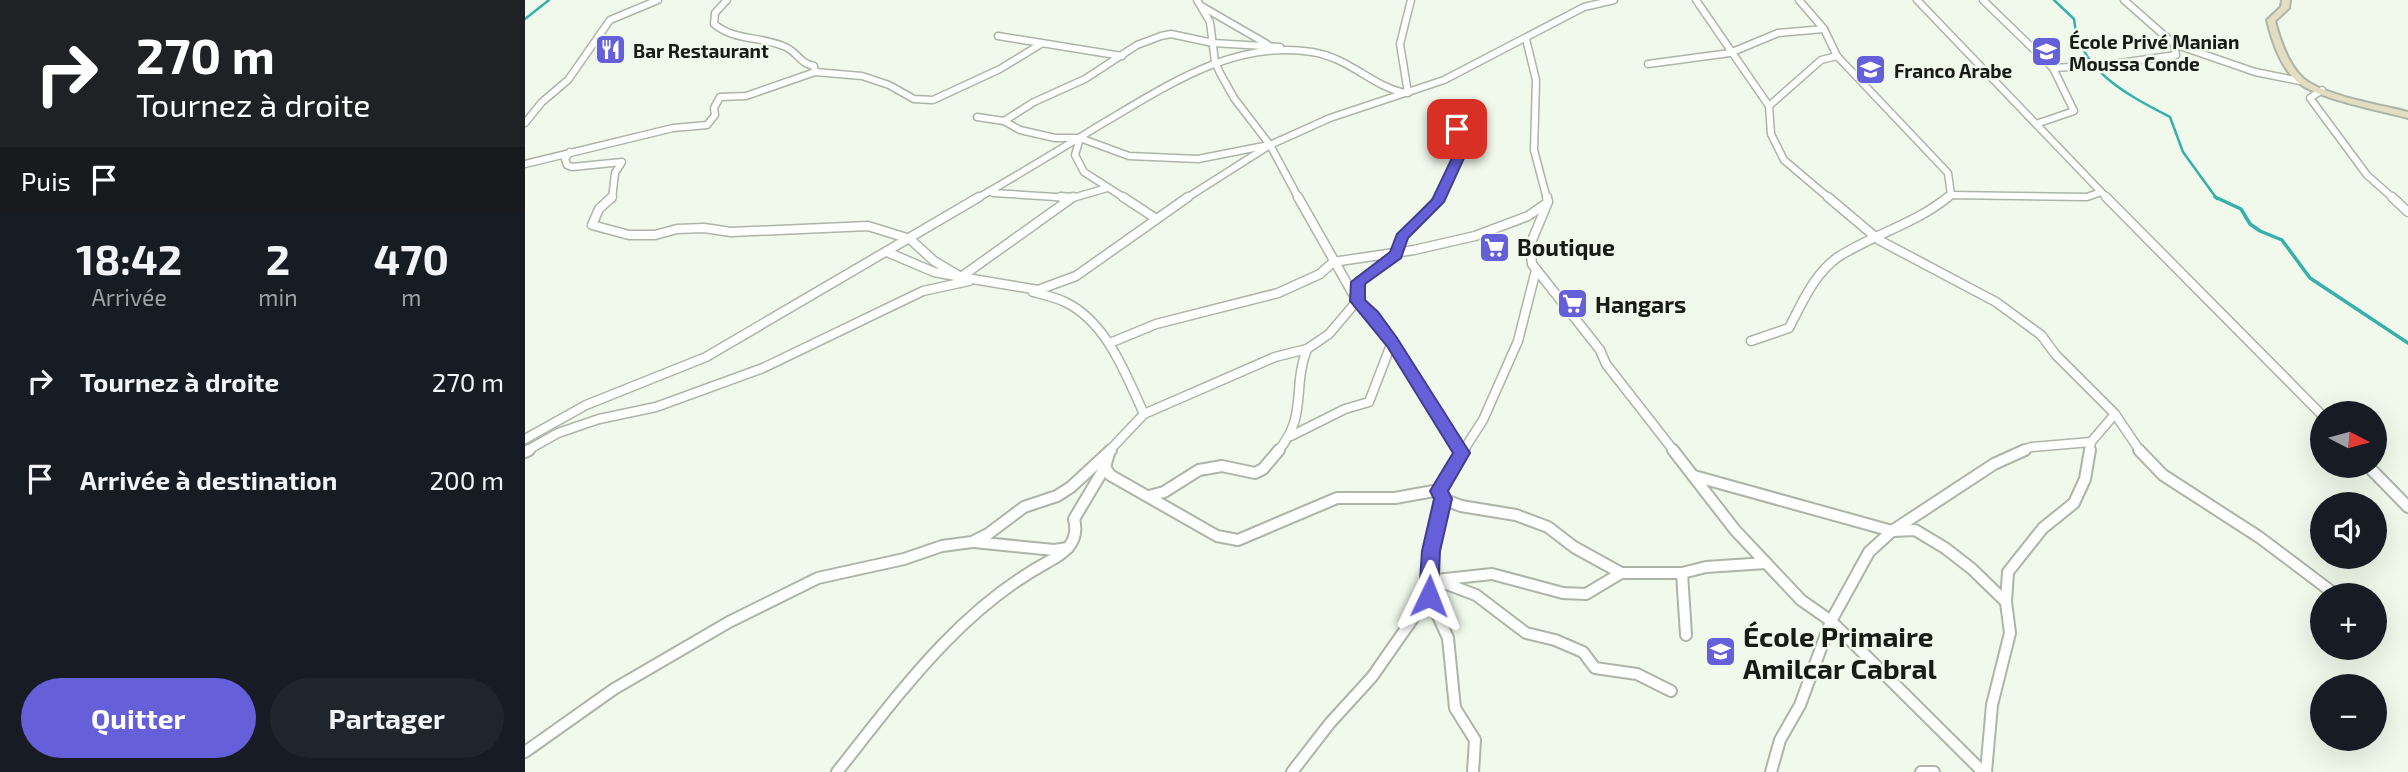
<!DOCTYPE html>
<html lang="fr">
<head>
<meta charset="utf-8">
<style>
  body { margin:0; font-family:"Exo 2",sans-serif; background:#20242c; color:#f1f3f6; height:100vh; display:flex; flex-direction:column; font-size:26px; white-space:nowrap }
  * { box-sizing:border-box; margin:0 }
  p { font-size:23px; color:#9ea1a6 }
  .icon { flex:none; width:38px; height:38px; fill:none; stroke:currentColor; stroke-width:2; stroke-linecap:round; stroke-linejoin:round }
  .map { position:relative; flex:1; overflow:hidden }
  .panel { display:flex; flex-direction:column; background:#171b24; width:525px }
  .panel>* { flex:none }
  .banner { background:#202124; color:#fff; overflow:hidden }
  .needle { width:46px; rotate:96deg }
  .controls { position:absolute; left:1785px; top:401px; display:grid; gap:14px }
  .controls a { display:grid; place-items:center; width:77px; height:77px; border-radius:50%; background:#171b24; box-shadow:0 7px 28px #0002; font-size:35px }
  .pin { position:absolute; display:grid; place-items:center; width:60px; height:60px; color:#fff; margin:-30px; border-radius:14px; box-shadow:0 4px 10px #0006 }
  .me { position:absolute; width:77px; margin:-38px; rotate:2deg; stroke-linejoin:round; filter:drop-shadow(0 0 5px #0008) }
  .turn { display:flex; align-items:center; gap:24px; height:147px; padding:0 21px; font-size:32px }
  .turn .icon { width:91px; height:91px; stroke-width:2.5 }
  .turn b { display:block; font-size:49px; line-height:60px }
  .then { display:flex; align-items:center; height:66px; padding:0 21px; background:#0003; gap:14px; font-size:26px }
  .eta { display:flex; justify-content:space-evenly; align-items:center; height:119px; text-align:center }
  .eta b { font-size:42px; font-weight:700; line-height:49px }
  .button { display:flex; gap:14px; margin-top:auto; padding:14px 21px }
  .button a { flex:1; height:80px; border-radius:42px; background:#6560d9; color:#fff; font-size:28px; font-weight:700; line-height:80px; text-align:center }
  .button a+a { background:#20242c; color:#f1f3f6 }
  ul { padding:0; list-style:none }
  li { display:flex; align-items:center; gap:21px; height:98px; padding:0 21px }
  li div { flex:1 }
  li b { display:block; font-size:26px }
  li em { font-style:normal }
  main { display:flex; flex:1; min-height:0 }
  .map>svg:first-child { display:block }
</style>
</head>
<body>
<main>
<section class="panel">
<div class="banner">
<div class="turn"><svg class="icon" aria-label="right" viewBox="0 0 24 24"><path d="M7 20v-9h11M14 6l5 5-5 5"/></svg><div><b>270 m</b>Tournez à droite</div></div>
<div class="then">Puis<svg class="icon" aria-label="arrive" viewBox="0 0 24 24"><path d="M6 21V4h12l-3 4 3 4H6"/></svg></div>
</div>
<div class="eta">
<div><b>18:42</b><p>Arrivée</p></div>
<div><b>2</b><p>min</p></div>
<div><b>470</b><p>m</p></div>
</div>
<ul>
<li><svg class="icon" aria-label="right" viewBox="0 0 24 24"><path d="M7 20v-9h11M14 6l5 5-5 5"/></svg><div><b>Tournez à droite</b></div><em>270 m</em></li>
<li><svg class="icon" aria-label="arrive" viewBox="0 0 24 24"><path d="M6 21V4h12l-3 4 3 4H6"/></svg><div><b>Arrivée à destination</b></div><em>200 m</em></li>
</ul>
<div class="button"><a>Quitter</a><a>Partager</a></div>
</section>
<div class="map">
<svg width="1883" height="772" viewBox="0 0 1883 772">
  <rect width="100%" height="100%" fill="#f1f9ec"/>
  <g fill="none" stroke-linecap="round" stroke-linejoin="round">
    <g stroke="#36b0ab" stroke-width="2.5">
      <path d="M 1529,0 L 1549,19 C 1554,71 1603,95 1645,117 L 1658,152 L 1692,199"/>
      <path d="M 0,19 L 24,0"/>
    </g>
    <path stroke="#36b0ab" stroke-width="3.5" d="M 1690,197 L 1716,209 L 1725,224 L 1735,231 L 1757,240 L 1785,278 L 1883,343"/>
    <defs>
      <g id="street-far2">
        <path d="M 202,0 L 190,13 L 189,24 C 210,41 234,36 258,46 C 273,51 273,63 289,66 L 290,72"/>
        <path d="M 672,0 L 685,22 L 690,62 L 695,73 L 709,98 L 745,145 L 774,199"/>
        <path d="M 1171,0 L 1244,106 L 1246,134 L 1259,160 L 1305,199"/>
        <path d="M 1274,0 L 1299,29 L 1312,56 L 1423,173 L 1426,195"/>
        <path d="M 1392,0 L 1583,199"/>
        <path d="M 1458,0 L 1528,68 L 1549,111 L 1514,123"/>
        <path d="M 678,7 L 742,44"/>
        <path d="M 473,36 L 597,56"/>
        <path d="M 1001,39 L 1011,80 L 1009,150 L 1022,199"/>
        <path d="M 1649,44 L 1730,72 L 1775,81"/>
        <path d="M 1123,64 L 1205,53 L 1253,33 L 1299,29"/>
        <path d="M 1528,68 L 1581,65 L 1651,55 L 1649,44 L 1599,0"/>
        <path d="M 1797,90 L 1785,98 L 1842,175 L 1869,199"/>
        <path d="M 883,93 L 875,44 L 886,0"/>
        <path d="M 1244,106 L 1296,60 L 1312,56"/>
        <path d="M 452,117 L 479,121 L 495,130 L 530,138 L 555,138 L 604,156 L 673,159 L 739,146"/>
        <path d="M 479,121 L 509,102 L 560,79 L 612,45 L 636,36 L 646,34 L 688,43 L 755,47"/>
        <path d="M 0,123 L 17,102 L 43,80 L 85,20 L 133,0"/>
        <path d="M 555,138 L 550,155 L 559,172 L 601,199"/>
        <path d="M 45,152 L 40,159 L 42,165 L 47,167 L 97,162 L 90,173 L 87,199"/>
        <path d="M 0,164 L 148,128 L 182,125 L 190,115 L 189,108 L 195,97 L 221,96 L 290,72 L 337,76 L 364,85 L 389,99 L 408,100 L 475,69 L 516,44"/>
        <path d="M 468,193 L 546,198"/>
        <path d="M 451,199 C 493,175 534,150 575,125 C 640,87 708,39 787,52 C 825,58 845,85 879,93"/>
        <path d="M 544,199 L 582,188"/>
        <path d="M 660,199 L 745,145 L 805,118 L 919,80 L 1059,7 L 1089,0"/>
        <path d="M 914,199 C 933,159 939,157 928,113"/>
        <path d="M 1421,199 L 1426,195 L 1562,197 L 1576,192"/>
      </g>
      <g id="street-far1">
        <path d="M 87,197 L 74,209 L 67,225 L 104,235 L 130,235 L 152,229 L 179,228 L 206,232 L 343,226 L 385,239 L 409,261 L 436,277 L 513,290 L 551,276 L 663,197"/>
        <path d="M 536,197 L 546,198"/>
        <path d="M 598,197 L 630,218"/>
        <path d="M 773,197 L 832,301 L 847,315 L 867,342 L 935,451"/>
        <path d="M 1022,197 L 1023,202 L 1005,245 L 1007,264 L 1075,350 L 1081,364 L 1149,451"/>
        <path d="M 1303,197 L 1354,240 L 1471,302 L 1516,335 L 1531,355 L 1590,414 L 1615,451"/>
        <path d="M 1581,197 L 1797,415"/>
        <path d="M 1867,197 L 1883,212"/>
        <path d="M 362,252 L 409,272 L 436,277 L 548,197"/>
        <path d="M 508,292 C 519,295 530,297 540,302 C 582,322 601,375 619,414 L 584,451"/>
        <path d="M 1226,341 L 1264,328 C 1277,303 1289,274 1313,257 C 1349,234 1390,224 1423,197"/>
        <path d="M 585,343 L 631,324 L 753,293 L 795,274 L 808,262 L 889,250 L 950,236 L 1003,216 L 1022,203"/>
        <path d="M 619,414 L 750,357 L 782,349 L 804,334 L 832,301 L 833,282 L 871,255 L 877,237 L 915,197"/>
        <path d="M 766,436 L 820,409 L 844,402 L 867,342"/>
        <path d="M 0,439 L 61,405 L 181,357 L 454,197"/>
        <path d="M 1,451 L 33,433 L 74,419 L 131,407 L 238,368 L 398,291 L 444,281"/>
        <path d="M 753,451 C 783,416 767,387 782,349"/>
        <path d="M 938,451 L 958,420 L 993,341 L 1011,270"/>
        <path d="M 1496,451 L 1506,447 L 1566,442"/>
        <path d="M 1564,451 L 1566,442 L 1590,414"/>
      </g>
      <g id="street">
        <path d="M 934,450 L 936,453"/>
        <path d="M 939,450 L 914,490 L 918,499 L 906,551 L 904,596 L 923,638 L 930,708 L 950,740 L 948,772"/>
        <path d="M 1148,450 L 1210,530 L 1276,600 L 1306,621 L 1458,772"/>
        <path d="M 1614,450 L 1638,475 L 1734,537 L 1811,595"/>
        <path d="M 0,452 L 4,450"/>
        <path d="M 1843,466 L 1883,507"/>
        <path d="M 580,467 L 585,475 L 692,536 L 713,540 L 812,498 L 870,498 L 914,490"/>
        <path d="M 1169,476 L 1367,531 L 1390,530 L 1420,548 L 1447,569 L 1481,602"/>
        <path d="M 624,496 L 639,492 L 674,470 L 697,466 L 730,473 L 738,469 L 754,450"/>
        <path d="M 918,499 L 936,506 L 991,515 L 1023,527 L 1049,547 L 1096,573 L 1157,573 L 1181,567 L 1241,563"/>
        <path d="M 449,542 L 529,550 L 543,548"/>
        <path d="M 1096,573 L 1061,594 L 1038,593 L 967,574 L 911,580 L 951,595 L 1001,633 L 1030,640 L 1058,652 L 1070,668 L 1112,674 L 1146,691"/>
        <path d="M 1157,573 L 1161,635"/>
        <path d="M 0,752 L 89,689 L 204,622 L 293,578 L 379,559 L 417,546 L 447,542 L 463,534 L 499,507 L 532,496 L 546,487 L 586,450"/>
        <path d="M 312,772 C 374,694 433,611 521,563 C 540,553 555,542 549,519 L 580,467 L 584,453"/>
        <path d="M 767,772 L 805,723 L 847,677 L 905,594"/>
        <path d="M 1246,772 L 1255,740 L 1275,705 L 1306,621 L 1344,552 L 1367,531 L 1469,464 L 1500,450"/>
        <path d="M 1396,772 L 1409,772"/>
        <path d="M 1461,772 L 1467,705 L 1485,633 L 1481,602 L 1483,572 L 1518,528 L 1549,503 L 1560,479 L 1565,450"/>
      </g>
      <path id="secondary" d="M 1757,0 L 1765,0 L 1764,8 L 1750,21 C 1755,40 1763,65 1779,79 C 1800,96 1856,105 1883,112 L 1883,118 C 1857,111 1793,99 1774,83 C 1756,69 1747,41 1742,20 L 1756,7 Z"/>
    </defs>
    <use href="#street-far2" stroke="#adb4a8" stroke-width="9"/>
    <use href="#street-far1" stroke="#adb4a8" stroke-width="11"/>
    <use href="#street" stroke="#adb4a8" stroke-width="14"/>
    <use href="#secondary" stroke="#adb4a8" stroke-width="4"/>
    <use href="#street-far2" stroke="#fff" stroke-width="6"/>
    <use href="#street-far1" stroke="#fff" stroke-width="8"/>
    <use href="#street" stroke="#fff" stroke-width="10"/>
    <use href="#secondary" fill="#e2dec1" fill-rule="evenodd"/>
  </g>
  <path fill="#6560d9" stroke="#423e8d" stroke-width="2" d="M 932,125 L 938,129 L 943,144 L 940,156 L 919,202 L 883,238 L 876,258 L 840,284 L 840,300 L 853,312 L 872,338 L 945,453 L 923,491 L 927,499 L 915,551 L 913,596 L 911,602 L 904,605 L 897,602 L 894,596 L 897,551 L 909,499 L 905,491 L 928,453 L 862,346 L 825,301 L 826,282 L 865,252 L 872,234 L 907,200 L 928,156 L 930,144 L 926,129 Z"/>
  <defs>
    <symbol id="restaurant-square" viewBox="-11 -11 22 22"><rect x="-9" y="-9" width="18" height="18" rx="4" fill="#6560d9" stroke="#f1f9ec"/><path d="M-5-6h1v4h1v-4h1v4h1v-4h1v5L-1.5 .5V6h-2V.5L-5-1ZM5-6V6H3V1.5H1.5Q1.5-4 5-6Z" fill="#fff"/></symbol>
    <symbol id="school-square" viewBox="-11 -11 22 22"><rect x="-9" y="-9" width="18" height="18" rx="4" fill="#6560d9" stroke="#f1f9ec"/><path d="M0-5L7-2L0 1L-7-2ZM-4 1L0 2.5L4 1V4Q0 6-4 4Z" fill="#fff"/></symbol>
    <symbol id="supermarket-square" viewBox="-11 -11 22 22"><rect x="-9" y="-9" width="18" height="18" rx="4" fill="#6560d9" stroke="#f1f9ec"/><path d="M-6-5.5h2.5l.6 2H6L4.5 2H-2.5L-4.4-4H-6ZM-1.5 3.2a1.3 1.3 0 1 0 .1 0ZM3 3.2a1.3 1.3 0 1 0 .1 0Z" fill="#fff"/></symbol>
  </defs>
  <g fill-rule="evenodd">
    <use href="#restaurant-square" x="68" y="32" width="35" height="35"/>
    <use href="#school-square" x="1504" y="34" width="35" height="35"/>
    <use href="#school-square" x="1328" y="52" width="35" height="35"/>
    <use href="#supermarket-square" x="952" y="230" width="35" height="35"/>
    <use href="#supermarket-square" x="1030" y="286" width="35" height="35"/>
    <use href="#school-square" x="1178" y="634" width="35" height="35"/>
  </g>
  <g text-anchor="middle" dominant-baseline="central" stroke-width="5" stroke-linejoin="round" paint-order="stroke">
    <g font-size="19" font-weight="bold" fill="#181b16" stroke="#f1f9ec" text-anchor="start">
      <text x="1544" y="41">École Privé Manian<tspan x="1544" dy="22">Moussa Conde</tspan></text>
      <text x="108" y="50">Bar Restaurant</text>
      <text x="1369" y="70">Franco Arabe</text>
    </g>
    <g font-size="23" font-weight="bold" fill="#181b16" stroke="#f1f9ec" text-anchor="start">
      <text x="992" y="247">Boutique</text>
      <text x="1070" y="304">Hangars</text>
    </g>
    <g font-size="28" font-weight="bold" fill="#181b16" stroke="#f1f9ec" text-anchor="start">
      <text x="1218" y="636">École Primaire<tspan x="1218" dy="32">Amilcar Cabral</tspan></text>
    </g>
  </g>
</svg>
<div class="controls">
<a><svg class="needle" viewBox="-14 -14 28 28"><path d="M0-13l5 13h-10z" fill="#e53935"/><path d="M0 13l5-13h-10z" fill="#9ea1a6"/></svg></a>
<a><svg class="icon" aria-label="sound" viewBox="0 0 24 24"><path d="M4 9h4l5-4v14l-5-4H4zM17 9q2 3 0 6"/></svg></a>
<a>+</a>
<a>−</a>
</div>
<div class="pin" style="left:932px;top:129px;background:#d93025"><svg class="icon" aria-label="arrive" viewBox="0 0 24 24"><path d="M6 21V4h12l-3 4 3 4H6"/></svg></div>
<svg class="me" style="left:904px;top:596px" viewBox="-20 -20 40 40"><path d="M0-17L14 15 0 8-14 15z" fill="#6560d9" stroke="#fff" stroke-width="4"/></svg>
</div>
</main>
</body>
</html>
